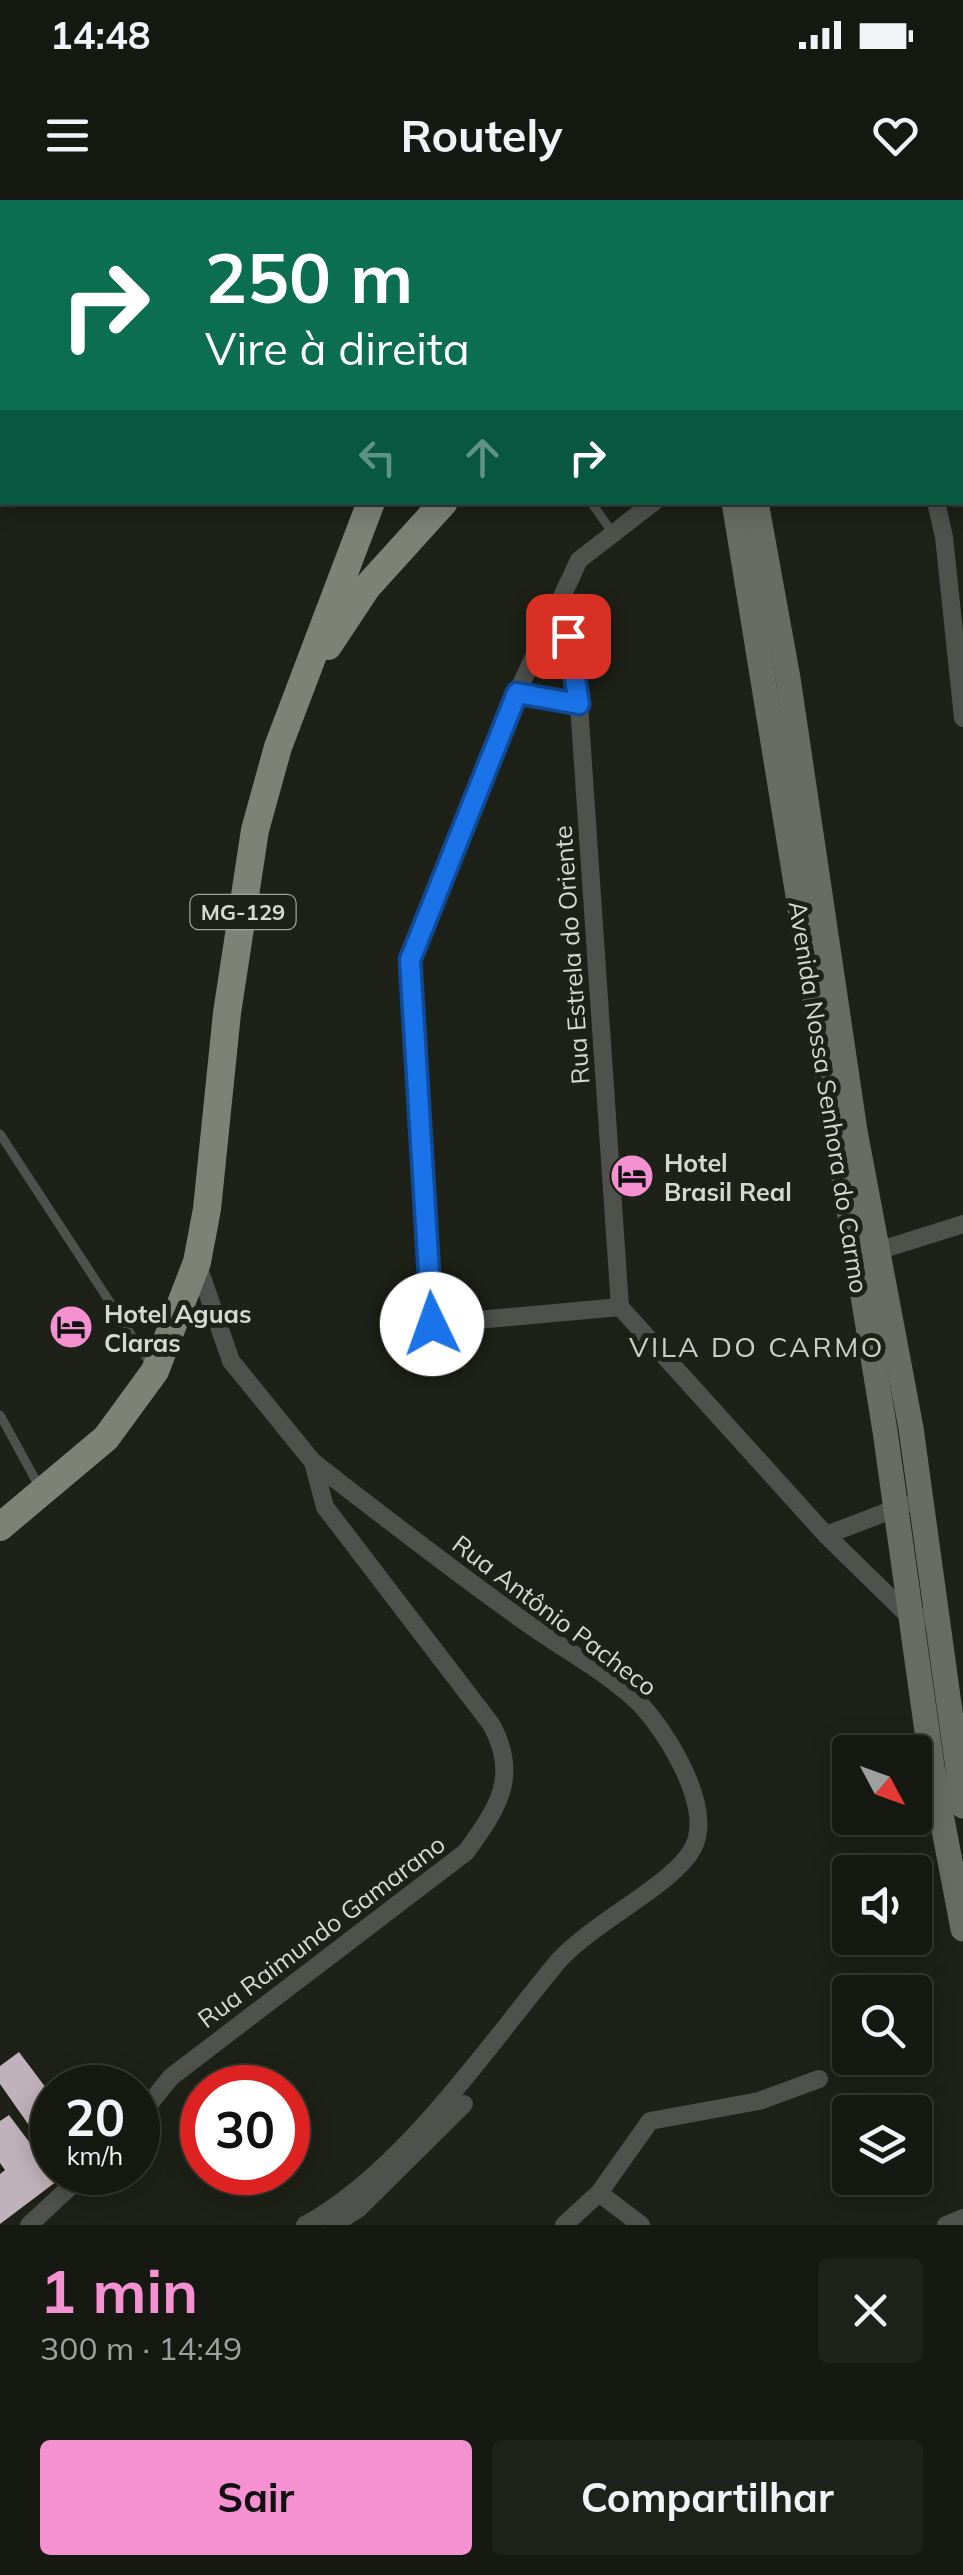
<!DOCTYPE html>
<html lang="pt">
<head>
<meta charset="utf-8">
<style>
  body { margin:0; font-family:Mulish,sans-serif; background:#1f221a; color:#f1f3f6; height:100vh; display:flex; flex-direction:column; font-size:38px; white-space:nowrap }
  * { box-sizing:border-box; margin:0 }
  p { font-size:32px; color:#9ea09f }
  .icon { flex:none; width:55px; height:55px; fill:none; stroke:currentColor; stroke-width:2; stroke-linecap:round; stroke-linejoin:round }
  .map { position:relative; height:2025px; overflow:hidden }
  .details { display:flex; flex-direction:column; background:#161911; flex:1 }
  .details>* { flex:none }
  .hud { position:absolute; left:0px; top:0px; width:965px; height:305px; box-shadow:0 5px 25px #0003,0 0 0 2px #353831; background:#0b6e4f; color:#fff; overflow:hidden }
  .needle { width:65px; rotate:131deg }
  .controls { position:absolute; left:832px; top:1535px; display:grid; gap:20px }
  .controls a { display:grid; place-items:center; width:100px; height:100px; border-radius:10px; background:#161911; box-shadow:0 5px 25px #0003,0 0 0 2px #353831; font-size:50px }
  .speed { position:absolute; left:30px; top:1865px; display:flex; gap:20px; font-size:50px; font-weight:700; text-align:center }
  .speed>* { display:grid; place-content:center; width:130px; height:130px; border-radius:50%; background:#161911; box-shadow:0 5px 25px #0003,0 0 0 2px #353831; line-height:1 }
  .speed small { font-size:25px; font-weight:400 }
  .speed .limit { border:15px solid #d22; background:#fff; color:#111 }
  .pin { position:absolute; display:grid; place-items:center; width:85px; height:85px; color:#fff; margin:-42px; border-radius:20px; box-shadow:0 5px 15px #0006 }
  .me { position:absolute; width:110px; margin:-55px; rotate:357deg; stroke-linejoin:round; filter:drop-shadow(0 0 8px #0008) }
  .turn { display:flex; align-items:center; gap:35px; height:210px; padding:0 40px; font-size:45px }
  .turn .icon { width:130px; height:130px; stroke-width:2.5 }
  .turn b { display:block; font-size:70px; line-height:85px }
  .lanes { display:flex; align-items:center; height:95px; padding:0 40px; background:#0003; justify-content:center; gap:50px; direction:ltr }
  .lanes .off { opacity:.35 }
  .round { display:grid; place-items:center; flex:none; width:105px; height:105px; border-radius:10px; background:#1f221a }
  .head { display:flex; align-items:center; justify-content:space-between; height:170px; padding:0 40px }
  h1 { font-size:60px; font-weight:700; line-height:75px; color:#f590d1 }
  .cta { display:flex; gap:20px; margin-top:auto; padding:20px 40px }
  .cta a { flex:1; height:115px; border-radius:10px; background:#f590d1; color:#111; font-size:40px; font-weight:700; line-height:115px; text-align:center }
  .cta a+a { background:#1f221a; color:#f1f3f6 }
  .status { display:flex; justify-content:space-between; align-items:center; height:70px; padding:0 50px; background:#161911; direction:ltr }
  .status svg { height:28px; fill:currentColor }
  header { display:flex; justify-content:space-between; align-items:center; height:130px; padding:0 40px; background:#161911; font-size:45px; font-weight:700 }
  .map>svg:first-child { display:block }
</style>
</head>
<body>
<div class="status"><b>14:48</b><svg viewBox="0 0 49 12"><path d="M0 12V9h3v3zM5 12V6h3v6zM10 12V3h3v9zM15 12V0h3v12zM26 1h20v11H26zM47 4h2v5h-2z"/></svg></div>
<header><svg class="icon" aria-label="menu" viewBox="0 0 24 24"><path d="M4 6h16M4 12h16M4 18h16"/></svg>Routely<svg class="icon" aria-label="heart" viewBox="0 0 24 24"><path d="M12 20l-8-8c-3-5 5-10 8-4 3-6 11-1 8 4z"/></svg></header>
<div class="map">
<svg width="963" height="2025" viewBox="0 0 963 2025">
  <rect width="100%" height="100%" fill="#1e2117"/>
  <path fill="#37490c" d="M 0,0 L 159,0 L 2,2 L 2,12 Z"/>
  <path fill="#c0b2ba" d="M 19,1852 L 52,1896 L 52,1972 L 69,1972 L 0,2024 L 0,1974 L 5,1970 L 0,1963 L 0,1921 L 9,1915 L 33,1947 L 40,1941 L 0,1884 L 0,1866 Z"/>
  <g fill="none" stroke-linecap="round" stroke-linejoin="round">
    <g stroke="#4f514c" stroke-width="9">
      <path d="M 401,2 L 402,0"/>
      <path d="M 492,2 L 495,0"/>
      <path d="M 591,302 L 612,332"/>
      <path d="M 0,934 L 151,1165"/>
      <path d="M 0,1215 L 40,1288"/>
    </g>
    <g stroke="#4f514c" stroke-width="18">
      <path d="M 940,2 L 942,0"/>
      <path d="M 936,302 L 944,337 L 963,518"/>
      <path d="M 562,402 L 579,505 L 620,1107"/>
      <path d="M 517,493 L 579,505"/>
      <path d="M 868,1054 L 963,1024"/>
      <path d="M 620,1107 L 433,1124 L 410,760 L 517,493 L 579,360 L 654,302"/>
      <path d="M 620,1107 L 826,1335 L 912,1419 L 937,1416"/>
      <path d="M 826,1335 L 905,1305"/>
      <path d="M 138,1918 L 171,1877 L 466,1652 C 498,1608 520,1576 491,1524 L 325,1307 L 313,1262 L 231,1161 L 197,1063"/>
      <path d="M 599,1993 L 641,2025"/>
      <path d="M 29,2025 L 86,1972"/>
      <path d="M 305,2025 C 402,1972 485,1850 555,1765 C 587,1725 674,1685 693,1648 C 714,1608 668,1534 641,1505 C 609,1473 561,1448 524,1421 C 452,1370 383,1316 313,1262"/>
      <path d="M 333,2025 L 358,2009 L 464,1904"/>
      <path d="M 564,2025 L 599,1993 L 650,1921 L 759,1901 L 819,1879"/>
      <path d="M 946,2025 L 963,2018"/>
    </g>
    <g stroke="#696c64" stroke-width="25">
      <path d="M 734,302 L 885,1231 L 932,1567 L 963,1729"/>
      <path d="M 756,302 L 788,478 L 855,931 L 911,1228 L 963,1606"/>
    </g>
    <g stroke="#7d8277" stroke-width="28">
      <path d="M 718,2 L 722,0"/>
      <path d="M 827,2 L 830,0"/>
      <path d="M 328,446 L 367,387 L 444,302"/>
      <path d="M 0,1327 L 106,1238 L 155,1171 L 197,1062 L 207,1009 L 227,813 L 255,630 L 278,547 L 371,302"/>
    </g>
  </g>
  <g fill="none" stroke-linecap="round" stroke-linejoin="round">
    <defs>
      <path id="route" d="M 432,1124 L 410,760 L 517,493 L 579,504 L 568,436"/>
    </defs>
    <use href="#route" stroke="#114b97" stroke-width="25"/>
    <use href="#route" stroke="#1a73e8" stroke-width="18"/>
  </g>
  <defs>
    <symbol id="hotel-disc" viewBox="-11 -11 22 22"><circle r="9.5" fill="#f590d1" stroke="#1e2117"/><path d="M-6-4.5h1.5V1H6V5H4.5V3h-9V5H-6ZM-4 0a1.8 1.8 0 1 1 3.6 0ZM.5 0V-2.5h3Q6-2.5 6 0Z" fill="#111"/></symbol>
  </defs>
  <g fill-rule="evenodd">
    <use href="#hotel-disc" x="607" y="951" width="50" height="50"/>
    <use href="#hotel-disc" x="46" y="1102" width="50" height="50"/>
  </g>
  <g text-anchor="middle" dominant-baseline="central" stroke-width="10" stroke-linejoin="round" paint-order="stroke">
    <rect fill="#1e2117" stroke="#9fa29a" stroke-width="2.5" x="190.5" y="695" width="105" height="34" rx="8"/>
    <g font-size="22" font-weight="bold" fill="#d6d9d2">
      <text x="243" y="712">MG-129</text>
    </g>
    <g font-size="25" fill="#d6d9d2" stroke="#1e2117">
      <text transform="translate(571 755) rotate(-94)">Rua Estrela do Oriente</text>
      <text transform="translate(829 897) rotate(81)">Avenida Nossa Senhora do Carmo</text>
      <text transform="translate(555 1415) rotate(37)">Rua Antônio Pacheco</text>
      <text transform="translate(321 1731) rotate(-37)">Rua Raimundo Gamarano</text>
    </g>
    <g font-size="25" font-weight="bold" fill="#d6d9d2" stroke="#1e2117" text-anchor="start">
      <text x="664" y="962">Hotel<tspan x="664" dy="29">Brasil Real</tspan></text>
      <text x="104" y="1113">Hotel Aguas<tspan x="104" dy="29">Claras</tspan></text>
    </g>
    <g font-size="28" letter-spacing="2.5" fill="#cbd0c3" stroke="#1e2117">
      <text x="757" y="1146">VILA DO CARMO</text>
    </g>
  </g>
</svg>
<div class="controls">
<a><svg class="needle" viewBox="-14 -14 28 28"><path d="M0-13l5 13h-10z" fill="#e53935"/><path d="M0 13l5-13h-10z" fill="#9ea09f"/></svg></a>
<a><svg class="icon" aria-label="sound" viewBox="0 0 24 24"><path d="M4 9h4l5-4v14l-5-4H4zM17 9q2 3 0 6"/></svg></a>
<a><svg class="icon" aria-label="search" viewBox="0 0 24 24"><circle cx="10" cy="10" r="6"/><path d="M15 15l6 6"/></svg></a>
<a><svg class="icon" aria-label="layers" viewBox="0 0 24 24"><path d="M12 4l9 5-9 5-9-5zM3 14l9 5 9-5"/></svg></a>
</div>
<div class="speed"><div>20<small>km/h</small></div><div class="limit">30</div></div>
<div class="pin" style="left:568px;top:436px;background:#d93025"><svg class="icon" aria-label="arrive" viewBox="0 0 24 24"><path d="M6 21V4h12l-3 4 3 4H6"/></svg></div>
<svg class="me" style="left:432px;top:1124px" viewBox="-20 -20 40 40"><circle r="19" fill="#fff"/><path d="M0-13L10 11 0 6-10 11z" fill="#1a73e8"/></svg>
<div class="hud">
<div class="turn"><svg class="icon" aria-label="right" viewBox="0 0 24 24"><path d="M7 20v-9h11M14 6l5 5-5 5"/></svg><div><b>250 m</b>Vire à direita</div></div>
<div class="lanes"><svg class="icon off" aria-label="left" viewBox="0 0 24 24"><path d="M17 20v-9H6M10 6l-5 5 5 5"/></svg><svg class="icon off" aria-label="ahead" viewBox="0 0 24 24"><path d="M12 20V5M6 11l6-6 6 6"/></svg><svg class="icon" aria-label="right" viewBox="0 0 24 24"><path d="M7 20v-9h11M14 6l5 5-5 5"/></svg></div>
</div>
</div>
<section class="details">
<div class="head"><div><h1>1 min</h1><p>300 m · 14:49</p></div><a class="round"><svg class="icon" aria-label="close" viewBox="0 0 24 24"><path d="M6 6l12 12M18 6L6 18"/></svg></a></div>
<div class="cta"><a>Sair</a><a>Compartilhar</a></div>
</section>
</body>
</html>
